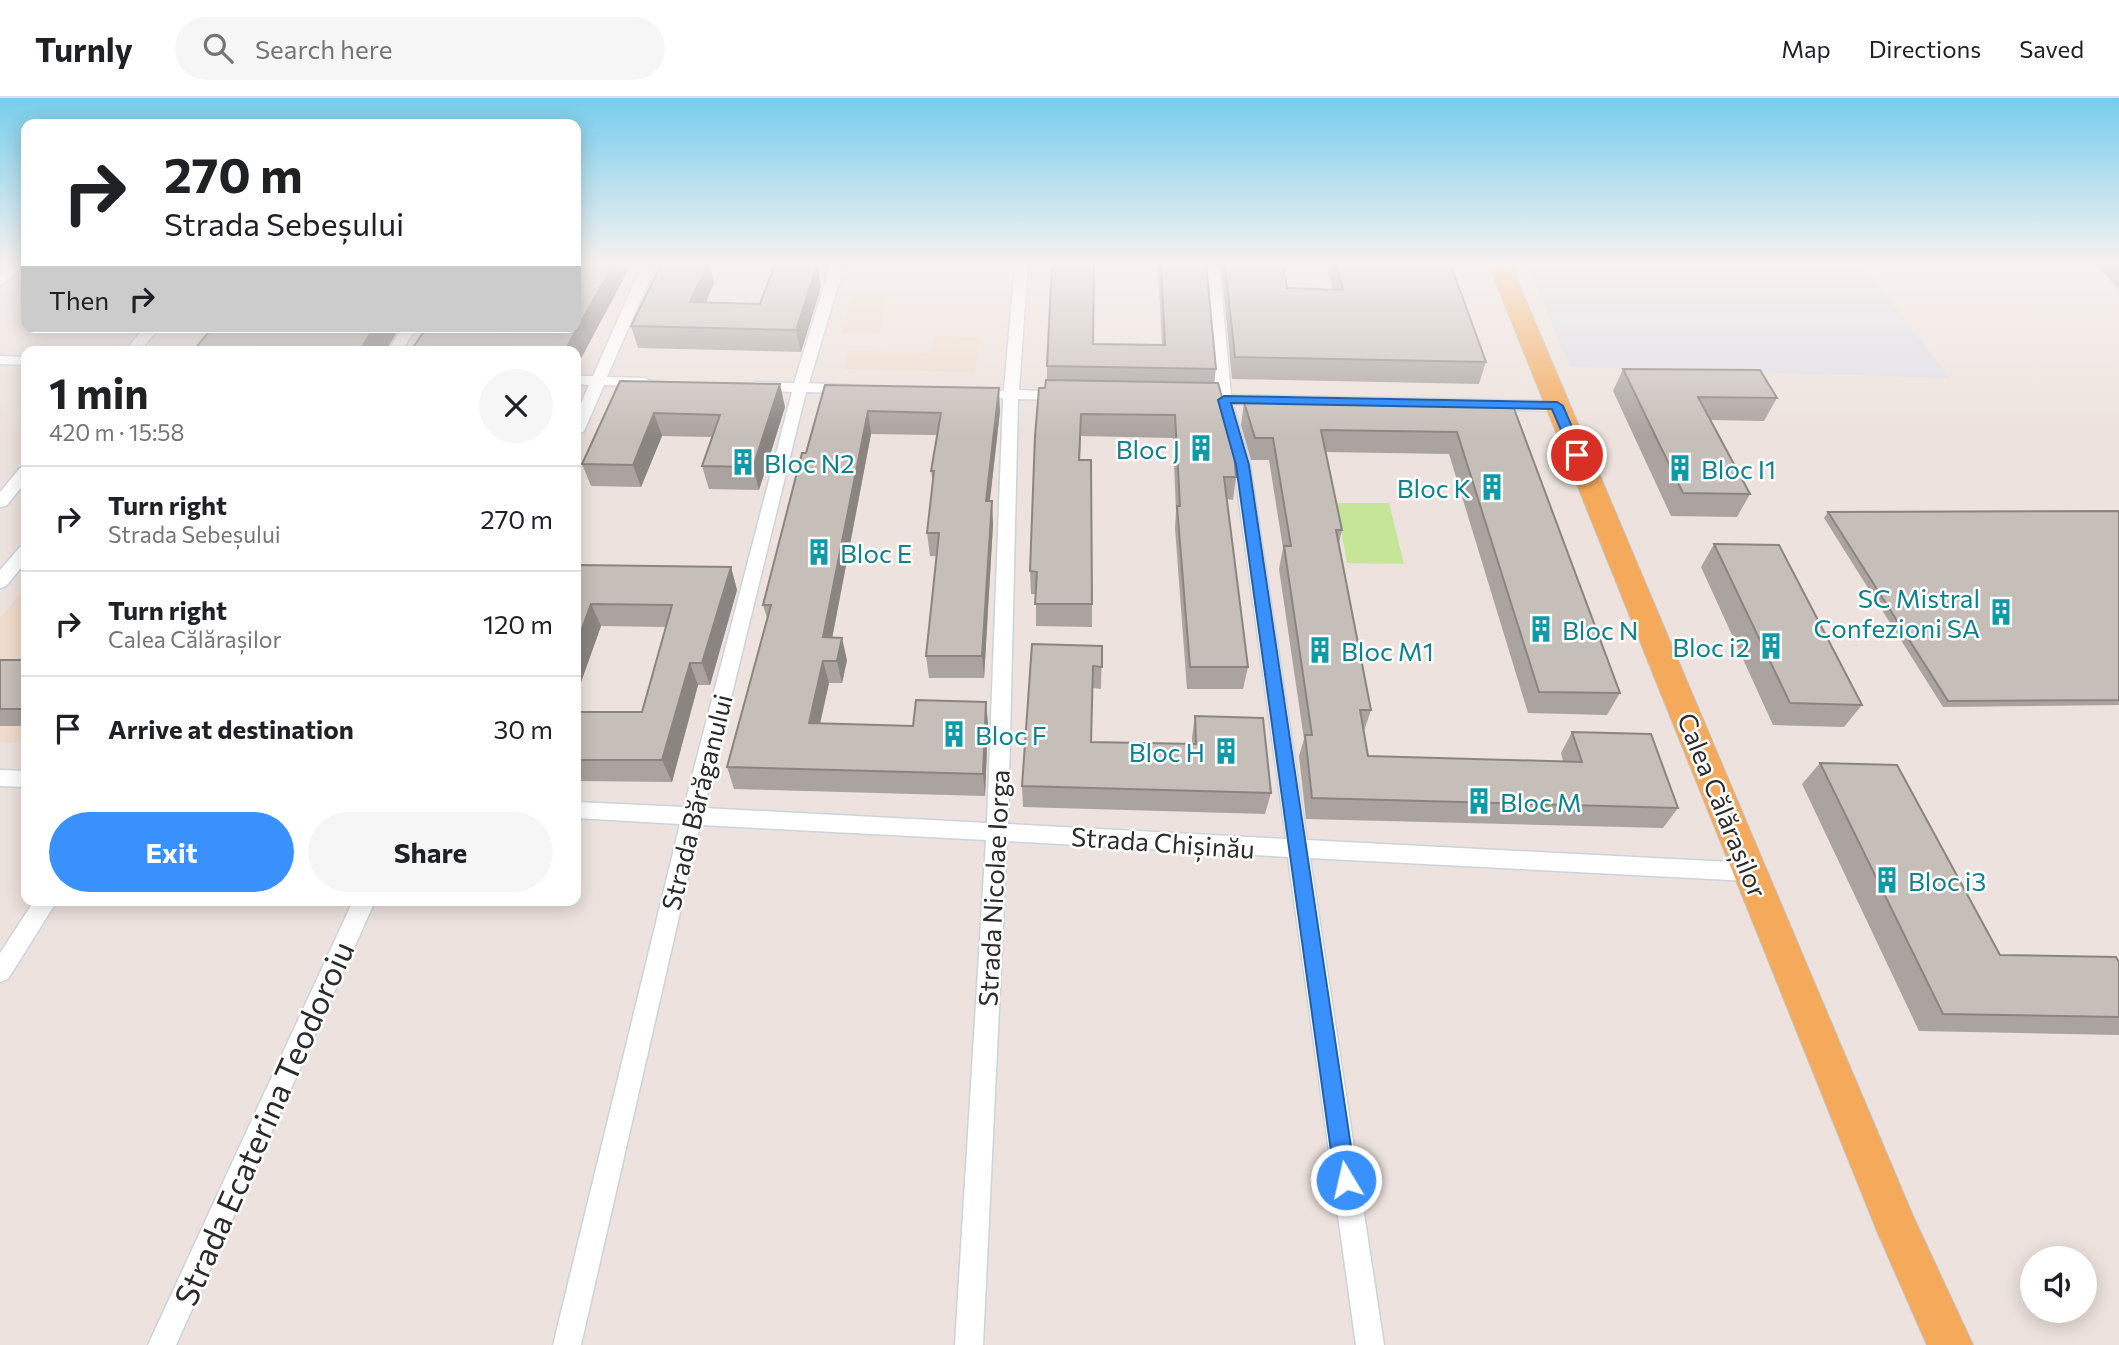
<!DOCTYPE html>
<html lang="en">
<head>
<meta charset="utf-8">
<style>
  body { margin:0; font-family:Commissioner,sans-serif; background:#f6f6f6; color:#202124; height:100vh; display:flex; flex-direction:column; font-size:26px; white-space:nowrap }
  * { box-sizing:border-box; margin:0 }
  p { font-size:23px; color:#757577 }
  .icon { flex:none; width:38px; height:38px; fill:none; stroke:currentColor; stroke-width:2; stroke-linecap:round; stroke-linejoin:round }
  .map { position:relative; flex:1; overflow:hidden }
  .side { position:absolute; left:21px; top:248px; width:560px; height:560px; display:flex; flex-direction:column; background:#fff; border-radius:14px; box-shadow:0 4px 18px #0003 }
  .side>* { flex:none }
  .top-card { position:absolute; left:21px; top:21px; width:560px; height:214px; border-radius:14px; box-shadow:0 4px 18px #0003; background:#fff; color:#202124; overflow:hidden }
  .buttons { position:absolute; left:2020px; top:1148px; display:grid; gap:14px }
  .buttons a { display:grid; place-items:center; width:77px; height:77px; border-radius:50%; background:#fff; box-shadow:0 4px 18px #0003; font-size:35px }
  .pin { position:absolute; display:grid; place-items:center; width:60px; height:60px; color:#fff; margin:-30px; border:4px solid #fff; border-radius:50%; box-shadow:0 2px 7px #0007 }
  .me { position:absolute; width:77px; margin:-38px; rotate:351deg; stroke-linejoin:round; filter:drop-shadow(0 0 5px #0008) }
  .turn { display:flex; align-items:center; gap:24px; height:147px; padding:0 28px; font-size:32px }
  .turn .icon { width:91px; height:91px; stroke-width:2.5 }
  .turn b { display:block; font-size:49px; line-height:60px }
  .then { display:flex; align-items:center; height:66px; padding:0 28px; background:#0003; gap:14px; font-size:26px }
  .round { display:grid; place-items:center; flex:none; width:74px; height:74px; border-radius:37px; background:#f6f6f6 }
  .overview { display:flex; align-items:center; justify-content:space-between; height:119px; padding:0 28px }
  h1 { font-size:42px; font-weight:700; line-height:52px }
  .cta { display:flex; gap:14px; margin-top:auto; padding:14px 28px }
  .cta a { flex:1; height:80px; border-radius:42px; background:#3991fe; color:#fff; font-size:28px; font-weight:700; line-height:80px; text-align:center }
  .cta a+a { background:#f6f6f6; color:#202124 }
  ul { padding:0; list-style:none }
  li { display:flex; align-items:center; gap:21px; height:105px; padding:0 28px; border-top:2px solid #e0e0e0 }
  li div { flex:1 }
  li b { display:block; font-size:26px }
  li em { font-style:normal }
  header { display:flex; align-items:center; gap:42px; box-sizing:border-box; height:98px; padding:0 35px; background:#fff; border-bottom:2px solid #e0e0e0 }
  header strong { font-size:33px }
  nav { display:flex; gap:38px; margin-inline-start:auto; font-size:24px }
  .search { width:490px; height:63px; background:#f6f6f6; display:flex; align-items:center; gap:18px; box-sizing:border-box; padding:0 24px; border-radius:38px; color:#757577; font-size:26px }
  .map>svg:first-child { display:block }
</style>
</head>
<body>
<header>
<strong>Turnly</strong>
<div class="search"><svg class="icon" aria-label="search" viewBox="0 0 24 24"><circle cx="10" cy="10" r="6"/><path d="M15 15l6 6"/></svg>Search here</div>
<nav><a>Map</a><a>Directions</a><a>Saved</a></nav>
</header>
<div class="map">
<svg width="2119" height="1247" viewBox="0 0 2119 1247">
  <rect width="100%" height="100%" fill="#ede2dd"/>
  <path fill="#dedee6" d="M 1526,165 L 1861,165 L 1950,280 L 1570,269 Z"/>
  <g fill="#efdbcc">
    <path d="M 851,198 L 886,198 L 879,236 L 842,236 Z"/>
    <path d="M 935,238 L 980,239 L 975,274 L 844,271 L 849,253 L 931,255 Z"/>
    <path d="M 26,489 L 26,645 L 0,644 L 0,520 Z"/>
  </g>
  <path fill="#c7e598" d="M 1336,405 L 1389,405 L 1404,466 L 1347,465 Z"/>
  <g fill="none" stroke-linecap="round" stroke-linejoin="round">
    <defs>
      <g id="minor">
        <path d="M 15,165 L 26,165 L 26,168 L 0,188 L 0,177 Z"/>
        <path d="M 643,165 L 657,165 L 607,279 L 645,280 L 652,284 L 645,288 L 604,287 L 584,333 L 576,338 L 576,316 L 589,287 L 576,286 L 576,278 L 593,278 Z"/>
        <path d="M 831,165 L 845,165 L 809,285 L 848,287 L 855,291 L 848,295 L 806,294 L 704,710 L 987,725 L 1003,301 L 993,296 L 1004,292 L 1015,165 L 1028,165 L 1019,292 L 1064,294 L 1071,298 L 1064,302 L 1018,301 L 1008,726 L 1286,741 L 1234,367 L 1218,306 L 1206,301 L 1216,297 L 1206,165 L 1219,165 L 1231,297 L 1557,303 L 1565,308 L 1557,313 L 1233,306 L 1250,367 L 1307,742 L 1749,765 L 1757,768 L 1760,774 L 1757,780 L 1749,783 L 1310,760 L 1384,1247 L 1356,1247 L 1288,759 L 1007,743 L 983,1247 L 955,1247 L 986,742 L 700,727 L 581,1247 L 553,1247 L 680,726 L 576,720 L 576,704 L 684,709 L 792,294 L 755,292 L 748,288 L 755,284 L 794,285 Z"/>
        <path d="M 145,229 L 160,229 L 139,254 L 124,254 Z"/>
        <path d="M 403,229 L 417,229 L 401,254 L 387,254 Z"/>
        <path d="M 0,258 L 26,259 L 26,267 L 0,266 Z"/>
        <path d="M 26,369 L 26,384 L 6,408 L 0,409 L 0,394 L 20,370 Z"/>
        <path d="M 26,447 L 26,464 L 6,488 L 0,490 L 0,472 L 20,449 Z"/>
        <path d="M 0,672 L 26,673 L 26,689 L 0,688 Z"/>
        <path d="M 34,803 L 57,803 L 8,881 L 0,884 L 0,855 Z"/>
        <path d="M 353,803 L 375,803 L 176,1247 L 148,1247 Z"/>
      </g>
      <path id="primary" d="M 1488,165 L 1510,165 L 1913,1118 L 1973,1247 L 1927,1247 L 1877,1133 Z"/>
    </defs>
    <use href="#minor" stroke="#cbd3dd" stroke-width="3"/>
    <use href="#primary" stroke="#c4c4c4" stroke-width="2"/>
    <use href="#minor" fill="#fff" fill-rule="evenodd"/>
    <use href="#primary" fill="#f4a95b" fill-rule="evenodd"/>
  </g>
  <g fill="#aaa39f">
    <path d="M 662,165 L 709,165 L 714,185 L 706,205 L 760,206 L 821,189 L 801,254 L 638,250 L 631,228 Z"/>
    <path d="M 1158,165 L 1206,165 L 1216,271 L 1214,285 L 1236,379 L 1233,402 L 1227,401 L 1248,569 L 1243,591 L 1187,591 L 1175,430 L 1176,413 L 1173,340 L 1081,338 L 1080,362 L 1092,506 L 1092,529 L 1036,528 L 1036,496 L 1031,496 L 1030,473 L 1047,282 L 1047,268 L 1093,246 L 1162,247 Z"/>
    <path d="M 1220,165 L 1283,165 L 1287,190 L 1333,191 L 1328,174 L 1330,165 L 1450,165 L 1486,264 L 1479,286 L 1232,281 L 1221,165 Z"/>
    <path d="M 2094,165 L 2119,165 L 2119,191 Z"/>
    <path d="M 1623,271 L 1777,300 L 1764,323 L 1711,322 L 1750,396 L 1737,419 L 1671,418 L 1613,293 Z"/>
    <path d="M 620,283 L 785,309 L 759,392 L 709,391 L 702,368 L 712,339 L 662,338 L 641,389 L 591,388 L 582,366 Z"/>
    <path d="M 825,287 L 1000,313 L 990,403 L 993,426 L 984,580 L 929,580 L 926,558 L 936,458 L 930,458 L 927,435 L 933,385 L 931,373 L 937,337 L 871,336 L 832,540 L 847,562 L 842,585 L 829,585 L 820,626 L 913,628 L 988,625 L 985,698 L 734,691 L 727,669 L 767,520 L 763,507 Z"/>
    <path d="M 1244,304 L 1513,308 L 1620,595 L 1607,617 L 1528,615 L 1449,356 L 1326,354 L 1342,432 L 1339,445 L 1371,612 L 1364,633 L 1368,658 L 1563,663 L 1561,655 L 1572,634 L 1678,710 L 1663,730 L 1306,721 L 1299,658 L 1304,641 L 1279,471 L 1283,450 L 1269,362 L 1251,362 L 1241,327 Z"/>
    <path d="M 2119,413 L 2119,607 L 1943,609 L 1824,420 L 1828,414 Z"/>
    <path d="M 1714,446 L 1862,607 L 1844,629 L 1773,627 L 1701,469 Z"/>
    <path d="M 576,467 L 731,469 L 737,492 L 710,587 L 698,587 L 672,684 L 576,683 L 576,614 L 642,614 L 666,529 L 601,528 L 576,598 Z"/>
    <path d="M 1102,548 L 1101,591 L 1093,590 L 1091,644 L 1192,646 L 1192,639 L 1195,618 L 1271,695 L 1265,716 L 1023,709 L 1022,688 Z"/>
    <rect x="0" y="562" width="26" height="66"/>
    <path d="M 1820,665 L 2000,857 L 2119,864 L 2119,937 L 1919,933 L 1802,686 Z"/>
  </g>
  <g fill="#8b8582">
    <path d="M 614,165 L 632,165 L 576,270 L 576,254 L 564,254 Z"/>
    <path d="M 708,165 L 709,165 L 714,185 L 696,227 L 690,204 Z"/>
    <path d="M 817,167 L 821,189 L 801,254 L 796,232 Z"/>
    <path d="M 374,229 L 400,229 L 385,254 L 359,254 Z"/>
    <path d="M 780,286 L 785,309 L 759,392 L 753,369 Z"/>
    <path d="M 999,290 L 1000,313 L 987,426 L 986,403 Z"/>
    <path d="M 868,313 L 871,336 L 828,562 L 823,539 Z"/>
    <path d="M 654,315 L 662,338 L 641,389 L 633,367 Z"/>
    <path d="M 992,403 L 993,426 L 984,580 L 982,558 Z"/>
    <path d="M 731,469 L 737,492 L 710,587 L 702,565 Z"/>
    <path d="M 591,506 L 601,528 L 576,598 L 576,547 Z"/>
    <path d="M 842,540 L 847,562 L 842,585 L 837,563 Z"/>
    <path d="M 823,563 L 829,585 L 815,647 L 809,625 Z"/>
    <path d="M 690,565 L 698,587 L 672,684 L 662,662 Z"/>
    <path d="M 986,604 L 988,625 L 985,698 L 983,676 Z"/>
  </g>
  <g fill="#c6beb9" stroke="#8b8582" stroke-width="2">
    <path d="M 576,165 L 614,165 L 564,254 L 410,254 L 427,229 L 576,229 Z"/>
    <path d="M 662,165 L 708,165 L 690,204 L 760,206 L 775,166 L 817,167 L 796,232 L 631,228 Z"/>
    <path d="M 1052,165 L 1094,165 L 1093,246 L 1165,247 L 1161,165 L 1206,165 L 1216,271 L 1047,268 Z"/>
    <path d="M 1225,165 L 1283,165 L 1287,190 L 1343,192 L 1336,165 L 1450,165 L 1486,264 L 1235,259 Z"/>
    <path d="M 213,229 L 374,229 L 359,254 L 192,254 Z"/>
    <path d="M 1623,271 L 1760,272 L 1777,300 L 1698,299 L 1750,396 L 1683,395 Z"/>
    <path d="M 1046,282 L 1218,285 L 1233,339 L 1236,379 L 1224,379 L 1248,569 L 1190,569 L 1177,408 L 1180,408 L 1175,317 L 1081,316 L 1079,362 L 1091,362 L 1092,506 L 1035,506 L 1037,474 L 1030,473 L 1035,338 L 1039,290 L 1045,290 Z"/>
    <path d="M 620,283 L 780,286 L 753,369 L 702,368 L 720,317 L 654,315 L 633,367 L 582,366 Z"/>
    <path d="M 825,287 L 999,290 L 986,403 L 992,403 L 982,558 L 926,558 L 939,435 L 927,435 L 934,373 L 931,373 L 941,315 L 868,313 L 823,539 L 842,540 L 837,563 L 823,563 L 809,625 L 913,628 L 916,602 L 986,604 L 983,676 L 727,669 L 771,507 L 763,507 L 802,355 L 806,355 Z"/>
    <path d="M 1244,304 L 1513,308 L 1620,595 L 1539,594 L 1457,334 L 1321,332 L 1342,432 L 1336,432 L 1371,612 L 1360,612 L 1368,658 L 1582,664 L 1572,634 L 1651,636 L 1678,710 L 1312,700 L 1305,637 L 1312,637 L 1284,448 L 1291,448 L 1273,340 L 1255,340 Z"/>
    <path d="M 2119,413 L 2119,602 L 1948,603 L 1828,414 Z"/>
    <path d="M 1714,446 L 1779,447 L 1862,607 L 1790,605 Z"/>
    <path d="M 576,467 L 731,469 L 702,565 L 690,565 L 662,662 L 576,662 L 576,614 L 642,614 L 672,507 L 591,506 L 576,547 Z"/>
    <path d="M 1032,546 L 1102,548 L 1102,569 L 1093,568 L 1091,644 L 1196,646 L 1195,618 L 1263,620 L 1271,695 L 1022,688 Z"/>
    <rect x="0" y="562" width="26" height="49"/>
    <path d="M 1820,665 L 1897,667 L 2000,857 L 2116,859 L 2119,864 L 2119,919 L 1943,916 Z"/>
  </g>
  <linearGradient id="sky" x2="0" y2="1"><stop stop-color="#77ccec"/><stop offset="0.49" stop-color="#f7f2f0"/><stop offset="1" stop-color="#f7f2f0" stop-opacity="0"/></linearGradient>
  <rect width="2119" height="339" fill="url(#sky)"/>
  <path fill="#3991fe" stroke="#255ea5" stroke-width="2" d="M 1224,298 L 1557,304 L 1563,308 L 1584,357 L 1573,360 L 1552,311 L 1231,305 L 1249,367 L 1356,1082 L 1353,1089 L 1346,1093 L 1338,1089 L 1335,1082 L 1236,367 L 1218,302 Z"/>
  <defs>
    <symbol id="building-bare" viewBox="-9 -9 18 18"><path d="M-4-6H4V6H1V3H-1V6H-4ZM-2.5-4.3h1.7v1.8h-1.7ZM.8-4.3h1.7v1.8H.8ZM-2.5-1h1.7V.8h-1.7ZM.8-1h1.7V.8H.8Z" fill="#0f9aa8" stroke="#fff" stroke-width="2.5" paint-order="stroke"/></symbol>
  </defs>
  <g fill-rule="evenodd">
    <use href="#building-bare" x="1182" y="331" width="38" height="38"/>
    <use href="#building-bare" x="724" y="345" width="38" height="38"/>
    <use href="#building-bare" x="1661" y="351" width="38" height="38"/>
    <use href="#building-bare" x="1473" y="370" width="38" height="38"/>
    <use href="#building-bare" x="800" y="435" width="38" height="38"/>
    <use href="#building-bare" x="1982" y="495" width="38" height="38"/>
    <use href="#building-bare" x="1522" y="512" width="38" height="38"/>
    <use href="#building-bare" x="1752" y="529" width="38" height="38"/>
    <use href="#building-bare" x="1301" y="533" width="38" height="38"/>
    <use href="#building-bare" x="935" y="617" width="38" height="38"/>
    <use href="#building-bare" x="1207" y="634" width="38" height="38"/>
    <use href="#building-bare" x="1460" y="684" width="38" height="38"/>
    <use href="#building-bare" x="1868" y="763" width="38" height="38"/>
  </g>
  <g text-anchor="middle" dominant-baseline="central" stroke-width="5" stroke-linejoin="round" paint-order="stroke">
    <g font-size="26" fill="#0d838f" stroke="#fff" text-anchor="start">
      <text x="1180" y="350" text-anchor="end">Bloc J</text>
      <text x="764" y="364">Bloc N2</text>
      <text x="1701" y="370">Bloc I1</text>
      <text x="1471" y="389" text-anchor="end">Bloc K</text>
      <text x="840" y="454">Bloc E</text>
      <text x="1980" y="499" text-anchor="end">SC Mistral<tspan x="1980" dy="30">Confezioni SA</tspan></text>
      <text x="1562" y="531">Bloc N</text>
      <text x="1750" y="548" text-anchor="end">Bloc i2</text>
      <text x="1341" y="552">Bloc M1</text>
      <text x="975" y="636">Bloc F</text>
      <text x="1205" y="653" text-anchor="end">Bloc H</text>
      <text x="1500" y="703">Bloc M</text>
      <text x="1908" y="782">Bloc i3</text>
    </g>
    <g font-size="26" fill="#2b2b2b" stroke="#fff">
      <text transform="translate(696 704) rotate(-76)">Strada Bărăganului</text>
      <text transform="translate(1723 707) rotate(68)">Calea Călărașilor</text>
      <text transform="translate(1163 744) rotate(4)">Strada Chișinău</text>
      <text transform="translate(993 790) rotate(-87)">Strada Nicolae Iorga</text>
    </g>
    <g font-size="32" fill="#2b2b2b" stroke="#fff">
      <text transform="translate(263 1025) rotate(-66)">Strada Ecaterina Teodoroiu</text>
    </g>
  </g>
</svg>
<div class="buttons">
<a><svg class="icon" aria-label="sound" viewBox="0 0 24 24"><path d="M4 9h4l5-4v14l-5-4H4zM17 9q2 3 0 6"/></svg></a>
</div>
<div class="pin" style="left:1577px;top:357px;background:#d93025"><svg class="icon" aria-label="arrive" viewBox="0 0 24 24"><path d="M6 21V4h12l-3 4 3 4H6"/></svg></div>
<svg class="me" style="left:1346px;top:1082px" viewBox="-20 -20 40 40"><circle r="17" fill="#3991fe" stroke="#fff" stroke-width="3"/><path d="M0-11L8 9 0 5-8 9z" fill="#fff"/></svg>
<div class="top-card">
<div class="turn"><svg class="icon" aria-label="right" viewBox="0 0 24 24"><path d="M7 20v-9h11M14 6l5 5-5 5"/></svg><div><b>270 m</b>Strada Sebeșului</div></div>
<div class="then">Then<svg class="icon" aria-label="right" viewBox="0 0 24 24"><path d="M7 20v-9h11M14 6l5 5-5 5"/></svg></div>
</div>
<section class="side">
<div class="overview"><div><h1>1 min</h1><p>420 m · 15:58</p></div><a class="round"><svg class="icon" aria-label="close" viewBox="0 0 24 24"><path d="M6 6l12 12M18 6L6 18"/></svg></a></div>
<ul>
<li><svg class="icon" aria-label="right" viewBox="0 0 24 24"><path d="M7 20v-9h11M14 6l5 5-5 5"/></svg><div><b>Turn right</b><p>Strada Sebeșului</p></div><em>270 m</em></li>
<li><svg class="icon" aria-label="right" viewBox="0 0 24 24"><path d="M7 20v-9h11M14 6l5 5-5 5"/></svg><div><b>Turn right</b><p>Calea Călărașilor</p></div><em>120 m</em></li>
<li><svg class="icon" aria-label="arrive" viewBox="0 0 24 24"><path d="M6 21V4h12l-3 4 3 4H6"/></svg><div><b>Arrive at destination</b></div><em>30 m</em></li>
</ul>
<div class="cta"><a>Exit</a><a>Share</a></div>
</section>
</div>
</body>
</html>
